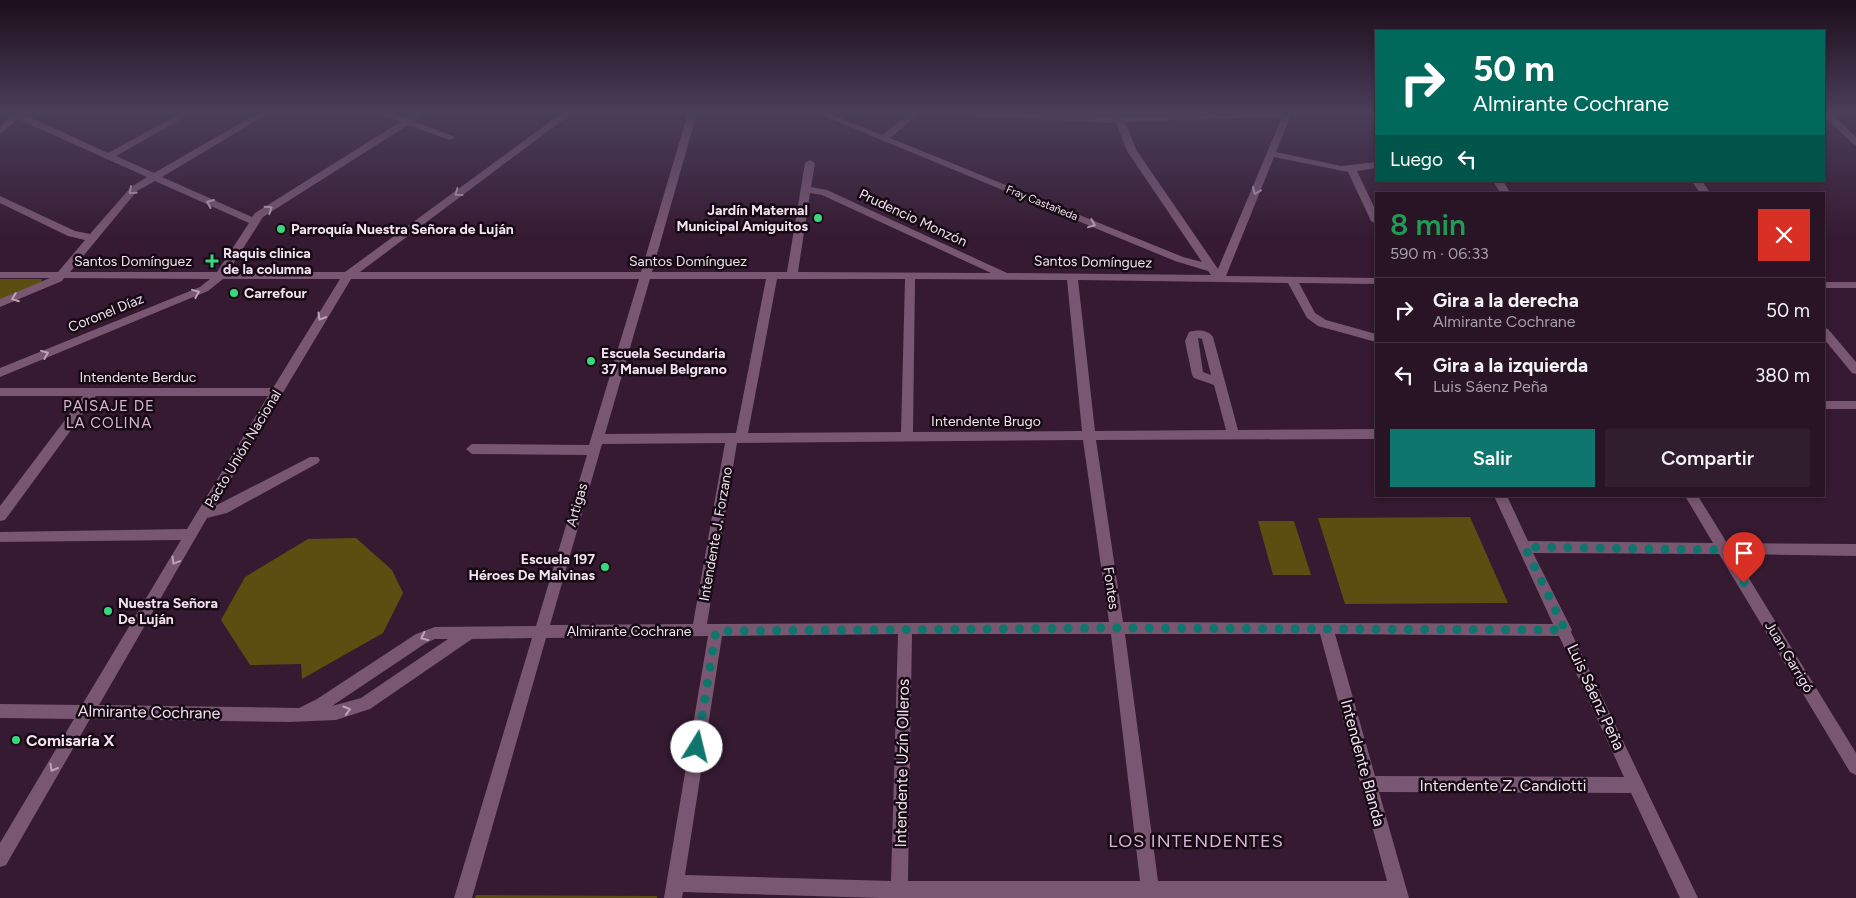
<!DOCTYPE html>
<html lang="es">
<head>
<meta charset="utf-8">
<style>
  body { margin:0; font-family:Figtree,sans-serif; background:#301d2d; color:#f1f3f6; height:100vh; display:flex; flex-direction:column; font-size:19px; white-space:nowrap }
  * { box-sizing:border-box; margin:0 }
  p { font-size:16px; color:#a59ea7 }
  .icon { flex:none; width:28px; height:28px; fill:none; stroke:currentColor; stroke-width:2; stroke-linecap:round; stroke-linejoin:round }
  .map { position:relative; flex:1; overflow:hidden }
  .sheet { position:absolute; left:1375px; top:192px; width:450px; height:305px; display:flex; flex-direction:column; background:#281425; border-radius:0px; box-shadow:0 2px 8px #0003,0 0 0 1px #443342 }
  .sheet>* { flex:none }
  .hud { position:absolute; left:1375px; top:30px; width:450px; height:152px; border-radius:0px; box-shadow:0 2px 8px #0003,0 0 0 1px #443342; background:#00695c; color:#fff; overflow:hidden }
  .pin { position:absolute; display:grid; place-items:center; width:42px; height:42px; color:#fff; margin:-51px -21px; border-radius:50% 50% 50% 0; rotate:-45deg; box-shadow:0 0 5px #0007 }
  .pin .icon { rotate:45deg }
  .me { position:absolute; width:55px; margin:-28px; rotate:9deg; stroke-linejoin:round; filter:drop-shadow(0 0 4px #0008) }
  .turn { display:flex; align-items:center; gap:18px; height:105px; padding:0 15px; font-size:22px }
  .turn .icon { width:65px; height:65px; stroke-width:2.5 }
  .turn b { display:block; font-size:35px; line-height:42px }
  .then { display:flex; align-items:center; height:48px; padding:0 15px; background:#0003; gap:10px; font-size:19px }
  .round { display:grid; place-items:center; flex:none; width:52px; height:52px; border-radius:0px; background:#301d2d }
  .head { display:flex; align-items:center; justify-content:space-between; height:85px; padding:0 15px }
  h1 { font-size:30px; font-weight:600; line-height:38px; color:#1e9e55 }
  .cta { display:flex; gap:10px; margin-top:auto; padding:10px 15px }
  .cta a { flex:1; height:58px; border-radius:0px; background:#0f766e; color:#fff; font-size:20px; font-weight:600; line-height:58px; text-align:center }
  .cta a+a { background:#301d2d; color:#f1f3f6 }
  ul { padding:0; list-style:none }
  li { display:flex; align-items:center; gap:15px; height:65px; padding:0 15px; border-top:1px solid #443342 }
  li div { flex:1 }
  li b { display:block; font-size:19px }
  li em { font-style:normal }
  .map>svg:first-child { display:block }
</style>
</head>
<body>
<div class="map">
<svg width="1856" height="898" viewBox="0 0 1856 898">
  <rect width="100%" height="100%" fill="#351a31"/>
  <g fill="#5c4d11">
    <path d="M 0,279 L 42,279 L 41,283 L 0,300 Z"/>
    <path d="M 1470,517 L 1508,603 L 1345,604 L 1318,518 Z"/>
    <path d="M 1258,521 L 1294,521 L 1311,575 L 1273,575 Z"/>
    <path d="M 356,538 L 392,570 L 403,593 L 383,633 L 302,679 L 301,664 L 250,665 L 221,620 L 245,577 L 308,539 Z"/>
    <path d="M 476,895 L 657,896 L 657,898 L 475,898 Z"/>
  </g>
  <g fill="none" stroke-linecap="round" stroke-linejoin="round">
    <g fill="#795772" fill-rule="evenodd">
      <path d="M 9,113 L 21,113 L 108,153 L 181,113 L 192,113 L 116,156 L 154,173 L 258,113 L 269,113 L 162,177 L 252,217 L 255,213 L 400,122 L 380,113 L 393,113 L 406,118 L 414,113 L 424,113 L 414,121 L 455,137 L 450,140 L 447,139 L 408,125 L 263,217 L 228,272 L 345,272 L 562,113 L 572,113 L 360,272 L 641,272 L 688,113 L 697,113 L 652,272 L 787,272 L 805,163 L 810,160 L 815,163 L 811,187 L 827,190 L 1007,273 L 1211,275 L 1208,271 L 1175,261 L 816,113 L 828,113 L 882,135 L 910,113 L 920,113 L 890,138 L 1183,257 L 1202,262 L 1127,151 L 1116,123 L 976,116 L 972,113 L 1034,113 L 1114,117 L 1113,113 L 1122,113 L 1123,117 L 1292,113 L 1276,152 L 1341,166 L 1376,162 L 1376,168 L 1357,171 L 1376,211 L 1376,224 L 1371,221 L 1348,172 L 1274,157 L 1226,276 L 1376,278 L 1376,284 L 1299,283 L 1315,313 L 1326,320 L 1376,334 L 1376,342 L 1318,326 L 1307,318 L 1288,283 L 1078,280 L 1095,431 L 1226,430 L 1214,385 L 1194,378 L 1192,375 L 1185,341 L 1189,332 C 1197,330 1207,329 1213,337 L 1238,430 L 1376,429 L 1376,439 L 1096,440 L 1123,622 L 1553,624 L 1494,496 L 1507,496 L 1528,541 L 1713,543 L 1685,496 L 1698,496 L 1727,543 L 1856,544 L 1856,556 L 1734,554 L 1856,753 L 1856,775 L 1850,772 L 1719,554 L 1533,553 L 1572,630 L 1571,632 L 1698,898 L 1680,898 L 1631,793 L 1379,792 L 1409,898 L 880,898 L 683,892 L 682,898 L 664,898 L 708,636 L 546,638 L 472,898 L 454,898 L 532,638 L 472,639 L 370,709 L 336,720 L 289,722 L 90,719 L 6,865 L 0,867 L 0,843 L 74,719 L 0,718 L 0,704 L 82,705 L 181,540 L 0,542 L 0,532 L 187,529 L 268,396 L 96,396 L 5,520 L 0,521 L 0,506 L 83,396 L 0,396 L 0,388 L 273,388 L 340,279 L 223,279 L 208,291 L 0,377 L 0,368 L 200,287 L 210,279 L 64,278 L 62,281 L 0,307 L 0,299 L 50,278 L 0,278 L 0,272 L 58,272 L 85,240 L 68,236 L 0,203 L 0,196 L 75,231 L 90,234 L 131,187 L 147,177 L 18,119 L 0,134 L 0,126 L 11,116 ZM 1282,117 L 1218,269 L 1137,151 L 1125,122 ZM 155,181 L 249,223 L 217,272 L 70,272 L 137,191 ZM 810,193 L 822,195 L 991,273 L 798,272 ZM 351,279 L 639,279 L 589,445 L 472,444 L 466,449 L 472,454 L 587,455 L 536,626 L 435,627 L 416,634 L 317,699 L 299,708 L 99,705 L 207,518 L 227,513 L 318,463 L 320,460 L 318,457 L 310,457 L 215,506 ZM 650,279 L 766,279 L 736,433 L 605,434 ZM 777,279 L 905,279 L 901,432 L 748,433 ZM 915,279 L 1067,280 L 1082,431 L 913,432 ZM 1198,338 L 1202,339 L 1211,375 L 1203,372 ZM 1083,440 L 1109,622 L 707,624 L 737,443 ZM 725,443 L 693,624 L 550,625 L 602,444 ZM 898,634 L 891,881 L 685,875 L 722,636 ZM 912,634 L 1111,634 L 1140,881 L 908,881 ZM 1125,634 L 1320,634 L 1387,881 L 1158,881 ZM 1335,634 L 1559,636 L 1624,777 L 1375,776 ZM 435,639 L 448,639 L 361,698 L 332,706 L 426,643 Z"/>
      <path d="M 1824,113 L 1831,113 L 1856,137 L 1856,145 L 1853,144 L 1824,116 Z"/>
      <path d="M 1493,181 L 1503,181 L 1511,194 L 1501,194 Z"/>
      <path d="M 1694,181 L 1702,181 L 1711,194 L 1701,194 L 1693,183 Z"/>
      <rect x="1824" y="282" width="32" height="6"/>
      <path d="M 1824,328 L 1828,329 L 1856,362 L 1856,374 L 1852,373 L 1824,339 Z"/>
      <rect x="1824" y="401" width="32" height="8"/>
    </g>
  </g>
  <defs><path id="oneway-chevron" d="M-2-3.5L2.5 0L-2 3.5" fill="none" stroke-width="1.6" stroke-linecap="round" stroke-linejoin="round" transform="scale(1.25)"/></defs>
  <g stroke="#bca3b7">
    <use href="#oneway-chevron" transform="translate(132 191) rotate(139)"/>
    <use href="#oneway-chevron" transform="translate(1256 191) rotate(113)"/>
    <use href="#oneway-chevron" transform="translate(458 193) rotate(144)"/>
    <use href="#oneway-chevron" transform="translate(210 203) rotate(-156)"/>
    <use href="#oneway-chevron" transform="translate(269 209) rotate(-33)"/>
    <use href="#oneway-chevron" transform="translate(1092 224) rotate(22)"/>
    <use href="#oneway-chevron" transform="translate(196 293) rotate(-22)"/>
    <use href="#oneway-chevron" transform="translate(15 298) rotate(159)"/>
    <use href="#oneway-chevron" transform="translate(321 317) rotate(121)"/>
    <use href="#oneway-chevron" transform="translate(45 354) rotate(-22)"/>
    <use href="#oneway-chevron" transform="translate(175 561) rotate(121)"/>
    <use href="#oneway-chevron" transform="translate(424 637) rotate(155)"/>
    <use href="#oneway-chevron" transform="translate(347 710) rotate(-17)"/>
    <use href="#oneway-chevron" transform="translate(53 768) rotate(120)"/>
  </g>
  <linearGradient id="sky" x2="0" y2="1"><stop stop-color="#1d0e1b"/><stop offset="0.47" stop-color="#4b3e5a"/><stop offset="1" stop-color="#4b3e5a" stop-opacity="0"/></linearGradient>
  <rect width="1856" height="239" fill="url(#sky)"/>
  <g fill="none" stroke-linecap="round" stroke-linejoin="round">
    <path stroke="#0f766e" stroke-width="9" stroke-dasharray="0 16.2" d="M 697,747 L 716,631 L 1117,628 L 1565,630 L 1525,547 L 1724,550 L 1744,583"/>
  </g>
  <g fill="#39d87f" stroke="#160a14" stroke-width="2">
    <circle cx="818" cy="218" r="5"/>
    <circle cx="281" cy="229" r="5"/>
    <path d="M209.5 253.5h5v5h5v5h-5v5h-5v-5h-5v-5h5z"/>
    <circle cx="234" cy="293" r="5"/>
    <circle cx="591" cy="361" r="5"/>
    <circle cx="605" cy="567" r="5"/>
    <circle cx="108" cy="611" r="5"/>
    <circle cx="16" cy="740" r="5"/>
  </g>
  <g text-anchor="middle" dominant-baseline="central" stroke-width="5" stroke-linejoin="round" paint-order="stroke">
    <g font-size="11" fill="#f3e1ef" stroke="#160a14">
      <text transform="translate(1042 203) rotate(22)">Fray Castañeda</text>
    </g>
    <g font-size="14" font-weight="bold" fill="#f3e1ef" stroke="#160a14" text-anchor="start">
      <text x="808" y="210" text-anchor="end">Jardín Maternal<tspan x="808" dy="16">Municipal Amiguitos</tspan></text>
      <text x="291" y="229">Parroquía Nuestra Señora de Luján</text>
      <text x="223" y="253">Raquis clinica<tspan x="223" dy="16">de la columna</tspan></text>
      <text x="244" y="293">Carrefour</text>
      <text x="601" y="353">Escuela Secundaria<tspan x="601" dy="16">37 Manuel Belgrano</tspan></text>
      <text x="595" y="559" text-anchor="end">Escuela 197<tspan x="595" dy="16">Héroes De Malvinas</tspan></text>
      <text x="118" y="603">Nuestra Señora<tspan x="118" dy="16">De Luján</tspan></text>
    </g>
    <g font-size="14" fill="#f3e1ef" stroke="#160a14">
      <text transform="translate(913 218) rotate(25)">Prudencio Monzón</text>
      <text x="133" y="261">Santos Domínguez</text>
      <text x="688" y="261">Santos Domínguez</text>
      <text transform="translate(1093 262) rotate(1)">Santos Domínguez</text>
      <text transform="translate(106 313) rotate(-22)">Coronel Díaz</text>
      <text x="138" y="377">Intendente Berduc</text>
      <text x="986" y="421">Intendente Brugo</text>
      <text transform="translate(243 449) rotate(-59)">Pacto Unión Nacional</text>
      <text transform="translate(577 505) rotate(-74)">Artigas</text>
      <text transform="translate(716 534) rotate(-80)">Intendente J. Forzano</text>
      <text transform="translate(1111 588) rotate(82)">Fontes</text>
      <text x="629" y="631">Almirante Cochrane</text>
      <text transform="translate(1789 657) rotate(59)">Juan Garrigó</text>
    </g>
    <g font-size="15" letter-spacing="1" fill="#d8b4d0" stroke="#160a14">
      <text x="109" y="406">PAISAJE DE<tspan x="109" dy="17">LA COLINA</tspan></text>
    </g>
    <g font-size="16" fill="#f3e1ef" stroke="#160a14">
      <text transform="translate(1596 697) rotate(65)">Luis Sáenz Peña</text>
      <text transform="translate(149 712) rotate(1)">Almirante Cochrane</text>
      <text transform="translate(902 763) rotate(-89)">Intendente Uzín Olleros</text>
      <text transform="translate(1363 763) rotate(75)">Intendente Blanda</text>
      <text x="1503" y="785">Intendente Z. Candiotti</text>
    </g>
    <g font-size="16" font-weight="bold" fill="#f3e1ef" stroke="#160a14" text-anchor="start">
      <text x="26" y="740">Comisaría X</text>
    </g>
    <g font-size="18" letter-spacing="1" fill="#d8b4d0" stroke="#160a14">
      <text x="1196" y="841">LOS INTENDENTES</text>
    </g>
  </g>
</svg>
<div class="pin" style="left:1744px;top:583px;background:#d93025"><svg class="icon" aria-label="arrive" viewBox="0 0 24 24"><path d="M6 21V4h12l-3 4 3 4H6"/></svg></div>
<svg class="me" style="left:697px;top:747px" viewBox="-20 -20 40 40"><circle r="19" fill="#fff"/><path d="M0-13L10 11 0 6-10 11z" fill="#0f766e"/></svg>
<div class="hud">
<div class="turn"><svg class="icon" aria-label="right" viewBox="0 0 24 24"><path d="M7 20v-9h11M14 6l5 5-5 5"/></svg><div><b>50 m</b>Almirante Cochrane</div></div>
<div class="then">Luego<svg class="icon" aria-label="left" viewBox="0 0 24 24"><path d="M17 20v-9H6M10 6l-5 5 5 5"/></svg></div>
</div>
<section class="sheet">
<div class="head"><div><h1>8 min</h1><p>590 m · 06:33</p></div><a class="round" style="background:#d93025;color:#fff"><svg class="icon" aria-label="close" viewBox="0 0 24 24"><path d="M6 6l12 12M18 6L6 18"/></svg></a></div>
<ul>
<li><svg class="icon" aria-label="right" viewBox="0 0 24 24"><path d="M7 20v-9h11M14 6l5 5-5 5"/></svg><div><b>Gira a la derecha</b><p>Almirante Cochrane</p></div><em>50 m</em></li>
<li><svg class="icon" aria-label="left" viewBox="0 0 24 24"><path d="M17 20v-9H6M10 6l-5 5 5 5"/></svg><div><b>Gira a la izquierda</b><p>Luis Sáenz Peña</p></div><em>380 m</em></li>
</ul>
<div class="cta"><a>Salir</a><a>Compartir</a></div>
</section>
</div>
</body>
</html>
